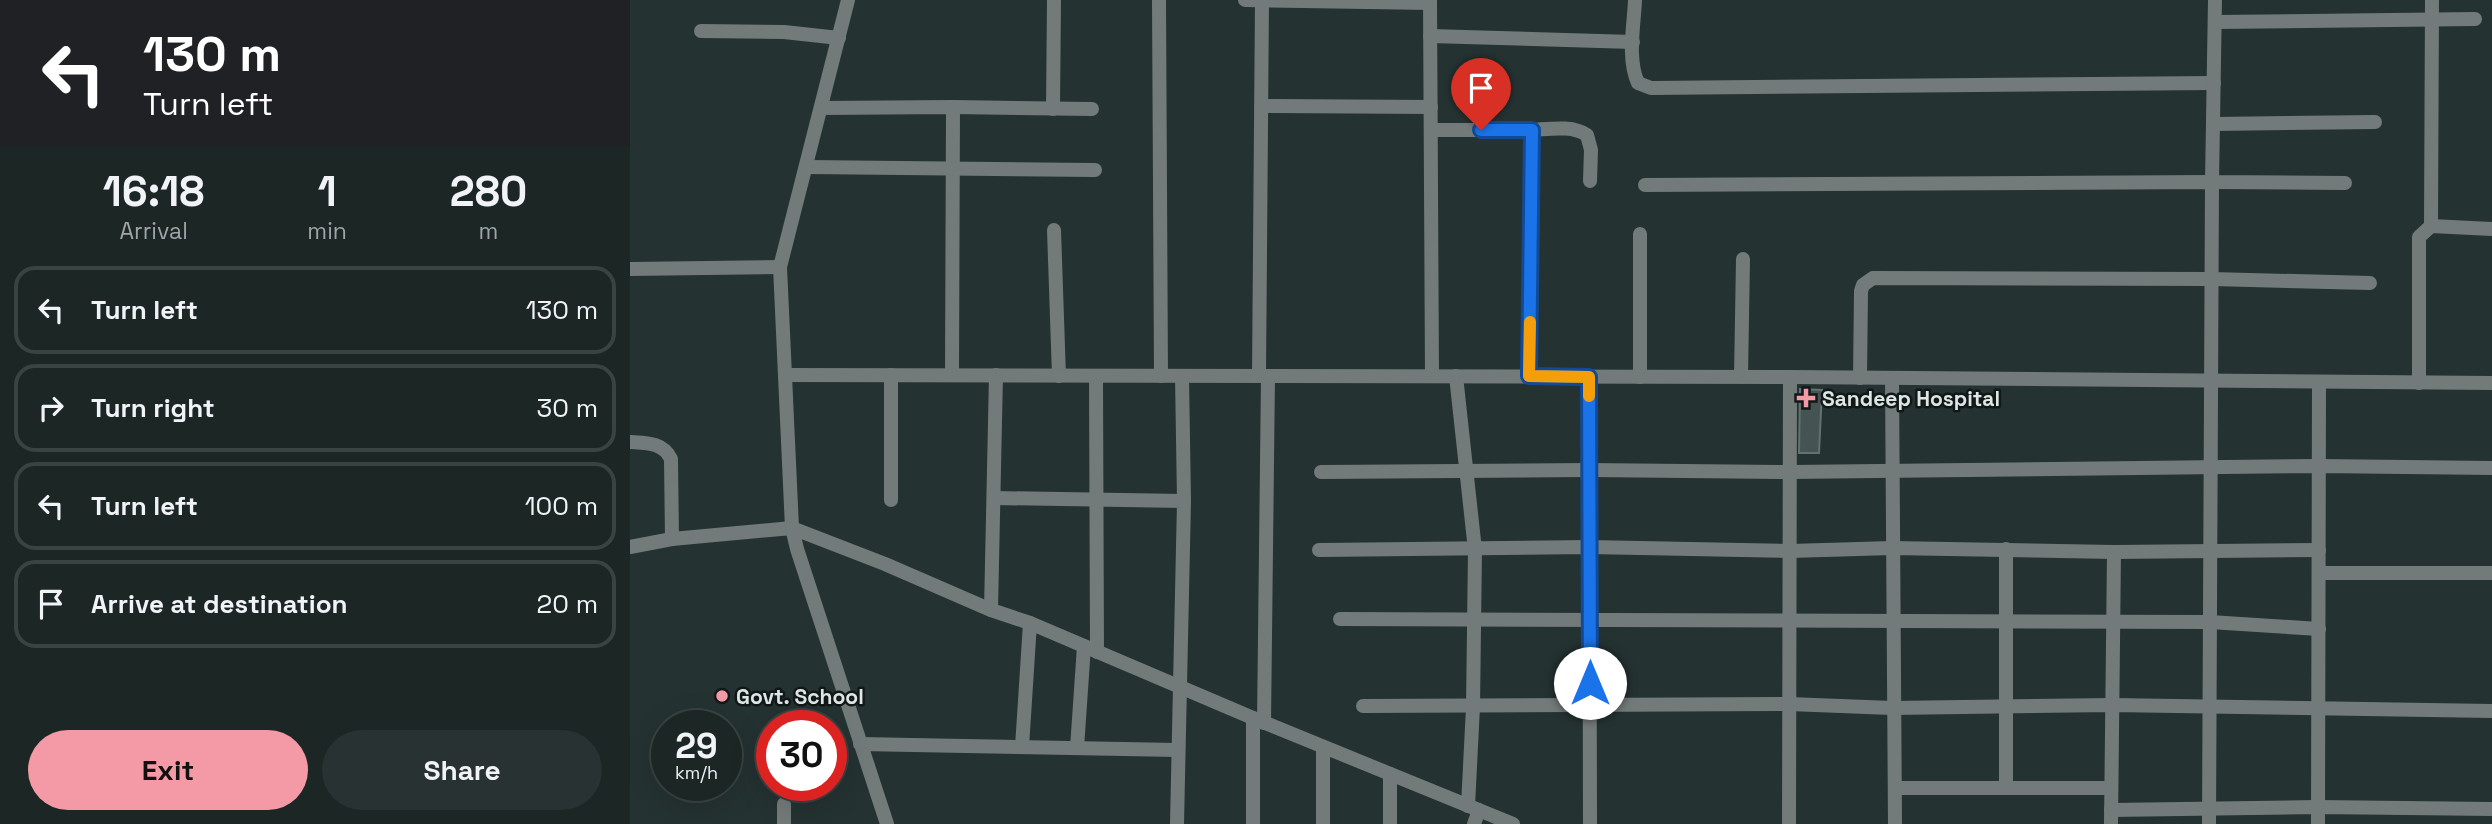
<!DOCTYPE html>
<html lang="en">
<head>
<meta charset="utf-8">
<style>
  body { margin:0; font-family:"Space Grotesk",sans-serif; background:#283232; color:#f1f3f6; height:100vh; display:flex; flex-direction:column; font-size:26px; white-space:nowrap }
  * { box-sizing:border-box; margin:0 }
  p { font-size:23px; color:#a0a5a7 }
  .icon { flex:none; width:38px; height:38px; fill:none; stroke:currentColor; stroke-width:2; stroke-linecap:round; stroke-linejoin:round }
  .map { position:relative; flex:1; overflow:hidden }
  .panel { display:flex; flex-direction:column; background:#1b2625; width:630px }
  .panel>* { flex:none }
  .top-card { background:#202124; color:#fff; overflow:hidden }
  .speed { position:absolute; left:21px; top:710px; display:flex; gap:14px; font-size:35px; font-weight:700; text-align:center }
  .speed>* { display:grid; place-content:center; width:91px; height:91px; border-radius:50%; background:#1b2625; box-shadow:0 7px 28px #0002,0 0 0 2px #394342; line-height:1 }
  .speed small { font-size:18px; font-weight:400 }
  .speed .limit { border:10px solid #d22; background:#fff; color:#111 }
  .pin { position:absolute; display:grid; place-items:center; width:60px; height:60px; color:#fff; margin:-72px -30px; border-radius:50% 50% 50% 0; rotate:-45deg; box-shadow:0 0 7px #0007 }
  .pin .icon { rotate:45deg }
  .me { position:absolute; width:77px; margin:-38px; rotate:0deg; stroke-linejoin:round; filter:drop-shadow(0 0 5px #0008) }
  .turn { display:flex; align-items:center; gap:24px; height:147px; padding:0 28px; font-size:32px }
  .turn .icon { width:91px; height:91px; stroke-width:2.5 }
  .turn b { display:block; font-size:49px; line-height:60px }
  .eta { display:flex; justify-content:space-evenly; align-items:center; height:119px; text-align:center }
  .eta b { font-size:42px; font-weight:700; line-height:49px }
  .cta { display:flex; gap:14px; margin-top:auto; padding:14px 28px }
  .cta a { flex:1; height:80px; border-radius:42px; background:#f49aa6; color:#111; font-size:28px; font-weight:700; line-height:80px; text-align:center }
  .cta a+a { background:#283232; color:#f1f3f6 }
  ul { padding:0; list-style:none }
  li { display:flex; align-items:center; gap:21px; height:88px; margin:0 14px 10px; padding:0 14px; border:4px solid #394342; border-radius:21px }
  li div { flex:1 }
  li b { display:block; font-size:26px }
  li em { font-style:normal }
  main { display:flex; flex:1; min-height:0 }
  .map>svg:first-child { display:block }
</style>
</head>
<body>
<main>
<section class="panel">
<div class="top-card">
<div class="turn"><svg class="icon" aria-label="left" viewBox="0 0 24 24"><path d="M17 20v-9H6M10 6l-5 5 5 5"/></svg><div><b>130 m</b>Turn left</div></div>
</div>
<div class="eta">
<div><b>16:18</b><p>Arrival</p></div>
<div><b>1</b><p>min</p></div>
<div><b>280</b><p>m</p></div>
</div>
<ul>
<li><svg class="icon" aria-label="left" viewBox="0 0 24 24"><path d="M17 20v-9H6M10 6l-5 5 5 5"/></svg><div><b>Turn left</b></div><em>130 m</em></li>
<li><svg class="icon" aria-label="right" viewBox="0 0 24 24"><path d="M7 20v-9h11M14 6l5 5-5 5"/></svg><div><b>Turn right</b></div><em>30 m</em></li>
<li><svg class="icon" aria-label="left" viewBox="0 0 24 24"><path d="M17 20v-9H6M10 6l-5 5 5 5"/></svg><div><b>Turn left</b></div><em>100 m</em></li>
<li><svg class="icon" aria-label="arrive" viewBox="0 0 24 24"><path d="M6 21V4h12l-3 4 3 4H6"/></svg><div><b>Arrive at destination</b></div><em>20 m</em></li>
</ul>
<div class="cta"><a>Exit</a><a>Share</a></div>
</section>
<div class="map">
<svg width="1862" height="824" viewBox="0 0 1862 824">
  <rect width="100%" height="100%" fill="#243231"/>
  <path fill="#455453" stroke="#627271" stroke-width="2" d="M 1170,389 L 1192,390 L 1189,453 L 1169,453 Z"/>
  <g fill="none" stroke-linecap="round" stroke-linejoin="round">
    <g stroke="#737a7a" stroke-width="14">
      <path d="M 529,0 L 531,376"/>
      <path d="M 615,0 L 800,3"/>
      <path d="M 800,0 L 802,376"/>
      <path d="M 1005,0 C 1004,25 997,59 1008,83 L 1021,88 L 1584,83"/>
      <path d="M 1585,0 L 1582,182 L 1715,183"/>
      <path d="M 1585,22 L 1845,19"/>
      <path d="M 71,31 L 154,32 L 209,38"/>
      <path d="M 800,36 L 1003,42"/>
      <path d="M 631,106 L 801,107"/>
      <path d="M 323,107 L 462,109"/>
      <path d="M 191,108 L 323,107 L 322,375"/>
      <path d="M 423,109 L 424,0"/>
      <path d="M 1583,124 L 1745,122"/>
      <path d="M 801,130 L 902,130 L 899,376"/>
      <path d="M 902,130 C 920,129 942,125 957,135 L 961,150 L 960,181"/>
      <path d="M 177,167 L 465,170"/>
      <path d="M 1015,185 L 1582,182 L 1579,824"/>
      <path d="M 1801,226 L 1802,0"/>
      <path d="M 424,230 L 429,376"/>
      <path d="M 1010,234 L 1010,377"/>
      <path d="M 155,375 L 1160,377 L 1862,383"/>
      <path d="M 261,375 L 261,500"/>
      <path d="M 466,376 L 467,652"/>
      <path d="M 552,376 L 554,501"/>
      <path d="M 629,376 L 632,0"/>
      <path d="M 826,376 L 845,550 L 843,707 L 838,806"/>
      <path d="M 959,377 L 960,824"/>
      <path d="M 1111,377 L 1113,259"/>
      <path d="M 1230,378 L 1231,291 L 1233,285 L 1243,278 L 1582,279 L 1740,283"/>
      <path d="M 1262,378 L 1265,824"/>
      <path d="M 1789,383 L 1789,237 L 1801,226 L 1862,229"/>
      <path d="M 0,442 C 16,443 33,442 41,459 L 42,539"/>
      <path d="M 691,472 L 959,470 L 1160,472 L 1689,466 L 1862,468"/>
      <path d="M 364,498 L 554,501 L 547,824"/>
      <path d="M 0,547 L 42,539 L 162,528"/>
      <path d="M 1376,549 L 1376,788"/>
      <path d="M 689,550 L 959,547 L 1160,551 L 1262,548 L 1484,552"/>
      <path d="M 1689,573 L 1862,573"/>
      <path d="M 361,610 L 366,375"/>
      <path d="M 710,619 L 1580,622 L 1689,629"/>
      <path d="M 733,706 L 1159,704 L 1262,708 L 1482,705 L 1862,711"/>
      <path d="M 623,718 L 623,824"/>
      <path d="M 634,723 L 638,376"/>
      <path d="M 230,744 L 547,750"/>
      <path d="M 392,747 L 400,623"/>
      <path d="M 693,747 L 693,824"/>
      <path d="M 447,748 L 454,646"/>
      <path d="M 1265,788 L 1481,788"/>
      <path d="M 154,804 L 154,824"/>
      <path d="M 1481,810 L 1688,807 L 1862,809"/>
      <path d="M 760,824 L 760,774"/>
      <path d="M 844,824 L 849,810"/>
      <path d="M 1159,824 L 1160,377"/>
      <path d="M 1481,824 L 1484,552 L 1689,550"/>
      <path d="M 1688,824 L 1689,382"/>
    </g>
    <g stroke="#737a7a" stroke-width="14">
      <path d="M 218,0 L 150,267 L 162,528 L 167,549 L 257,824"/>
      <path d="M 0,269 L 150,267"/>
      <path d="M 162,528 L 255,564 L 361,610 L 400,623 L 623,718 L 883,824"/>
    </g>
  </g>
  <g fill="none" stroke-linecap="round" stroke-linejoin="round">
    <defs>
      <path id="route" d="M 851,130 L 902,130 L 899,376 L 959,377 L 960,683"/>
    </defs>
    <use href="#route" stroke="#114b97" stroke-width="18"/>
    <use href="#route" stroke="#1a73e8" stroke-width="12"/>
    <path stroke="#f59e0b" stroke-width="12" d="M 900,322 L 899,376 L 959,377 L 959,396"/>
  </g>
  <g fill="#f49aa6" stroke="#121818" stroke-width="2.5">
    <path d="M1172.5 387.5h7v7h7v7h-7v7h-7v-7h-7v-7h7z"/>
    <circle cx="92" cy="696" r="7"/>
  </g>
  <g text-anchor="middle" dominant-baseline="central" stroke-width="5" stroke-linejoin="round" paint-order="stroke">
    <g font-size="21" font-weight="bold" fill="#dde6e5" stroke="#121818" text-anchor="start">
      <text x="1192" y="398">Sandeep Hospital</text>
      <text x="106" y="696">Govt. School</text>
    </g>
  </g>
</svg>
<div class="speed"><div>29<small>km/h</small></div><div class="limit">30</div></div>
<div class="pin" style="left:851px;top:130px;background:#d93025"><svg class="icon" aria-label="arrive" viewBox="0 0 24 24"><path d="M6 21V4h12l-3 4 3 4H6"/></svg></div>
<svg class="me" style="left:960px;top:683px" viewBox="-20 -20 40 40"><circle r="19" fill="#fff"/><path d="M0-13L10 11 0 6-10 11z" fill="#1a73e8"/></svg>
</div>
</main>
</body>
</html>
